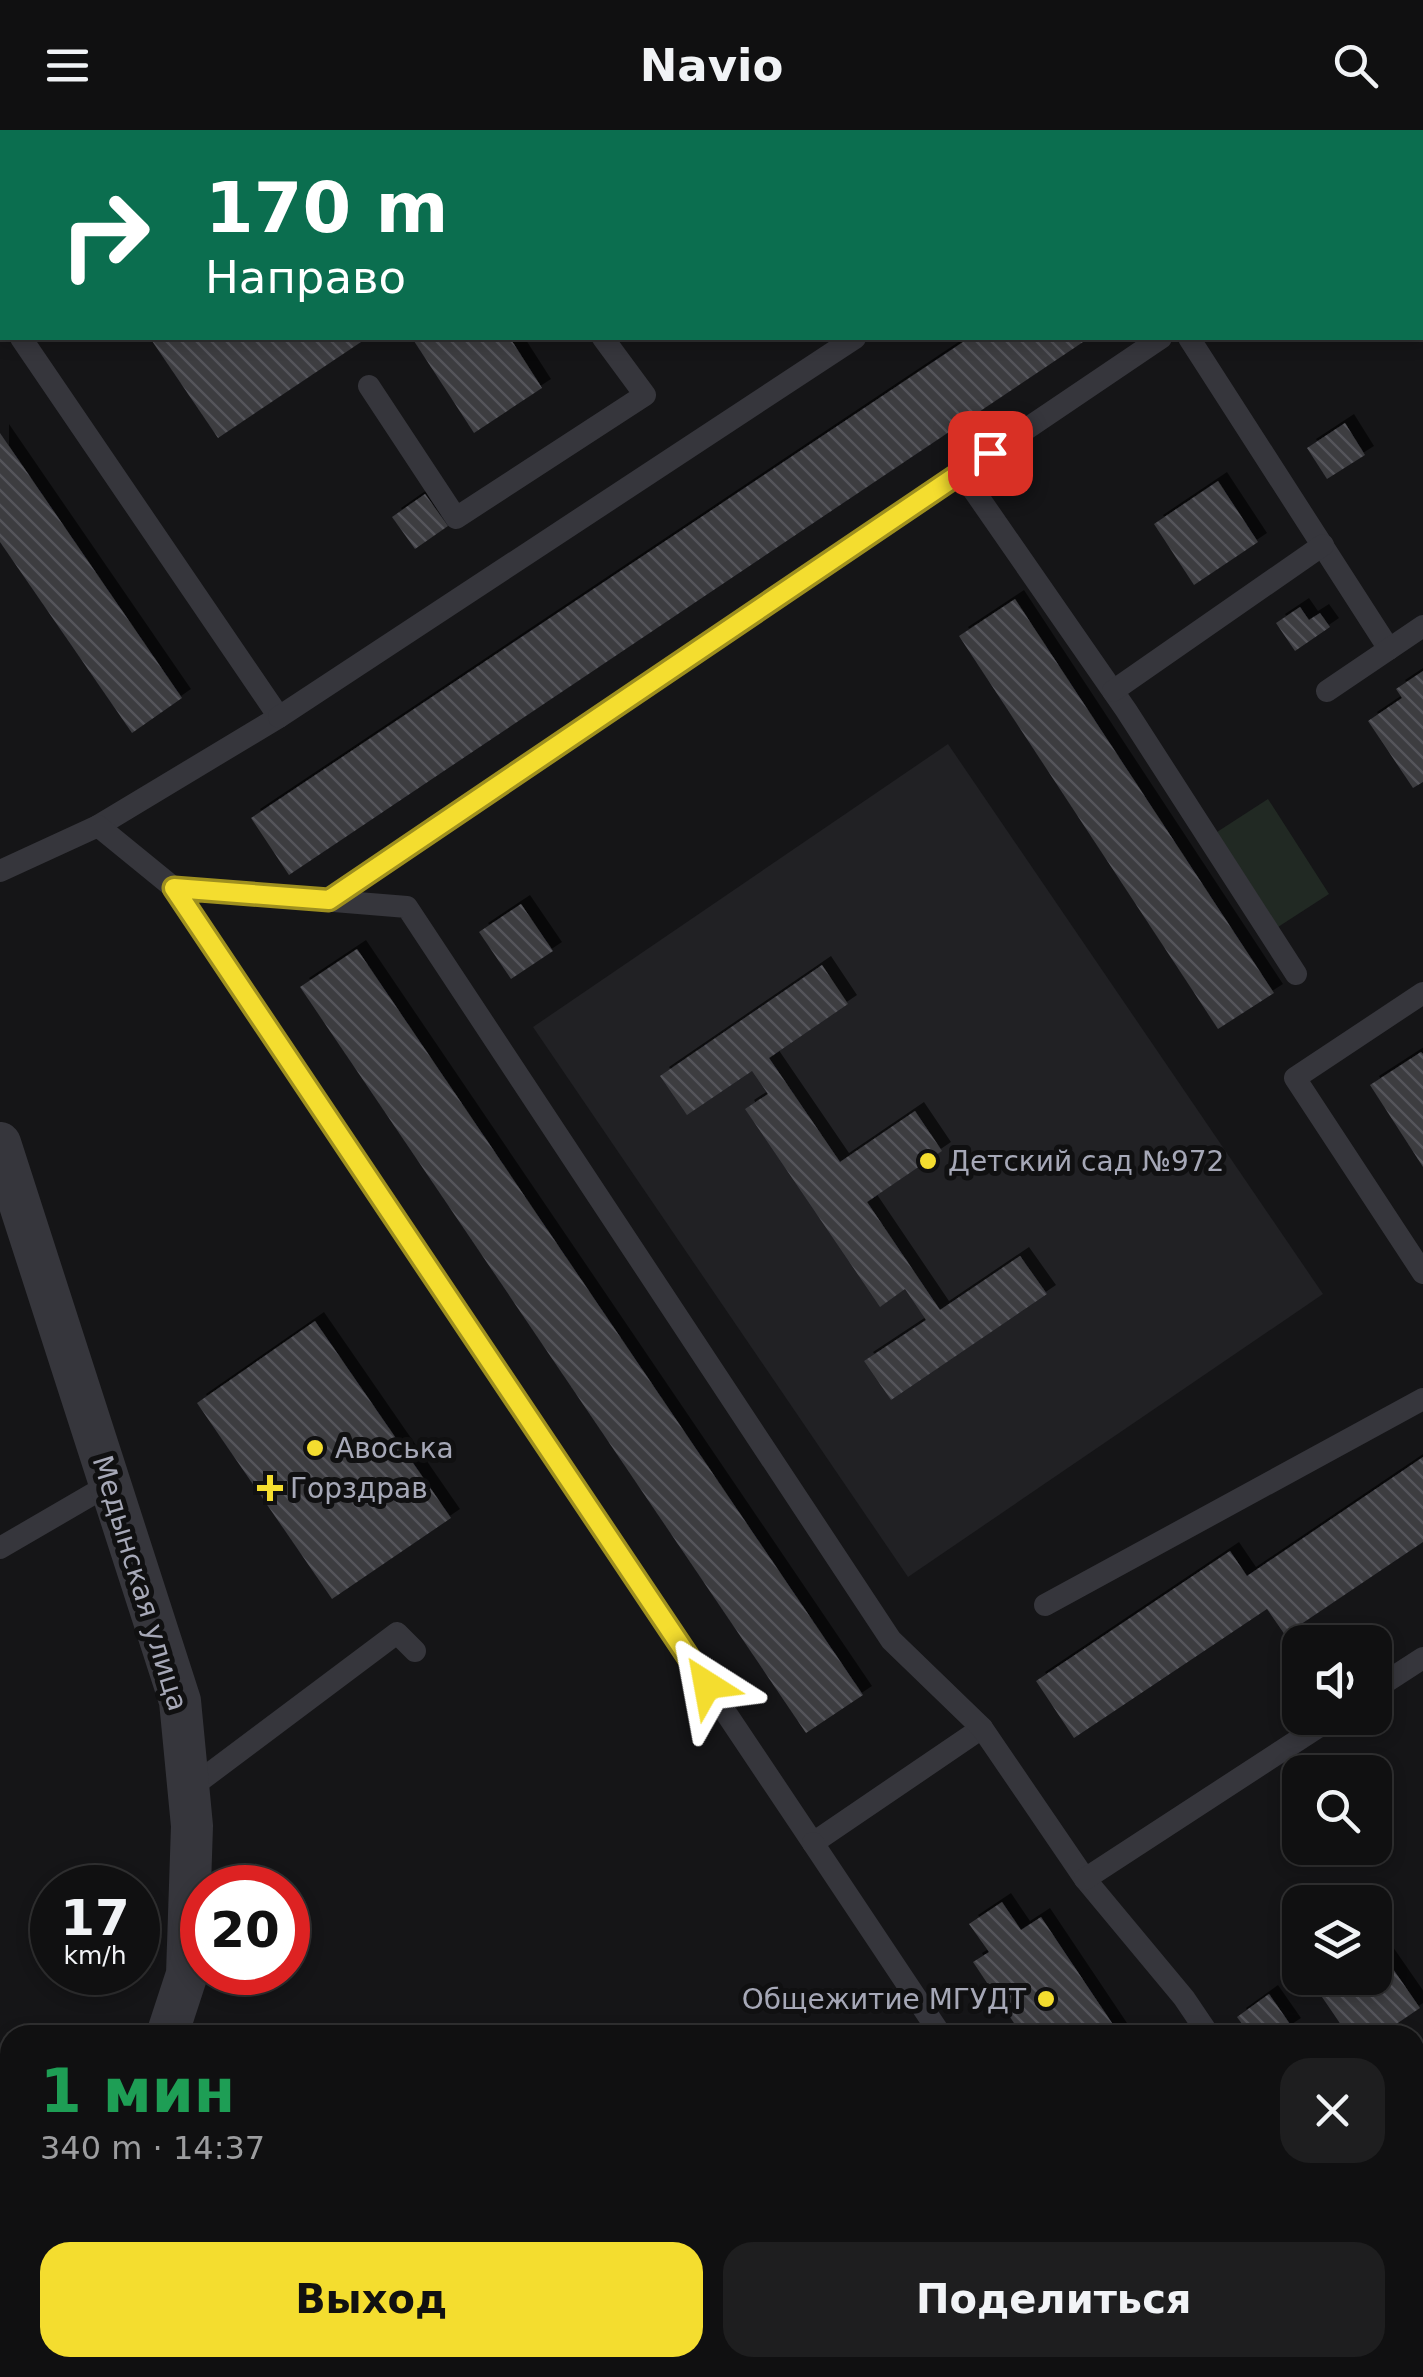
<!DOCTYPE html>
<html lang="ru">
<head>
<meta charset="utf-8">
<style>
  body { margin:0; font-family:"DejaVu Sans",sans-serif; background:#1e1e1f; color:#f1f3f6; height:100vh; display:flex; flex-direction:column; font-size:38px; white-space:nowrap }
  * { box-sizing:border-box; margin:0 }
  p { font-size:32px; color:#9c9d9f }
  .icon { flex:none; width:55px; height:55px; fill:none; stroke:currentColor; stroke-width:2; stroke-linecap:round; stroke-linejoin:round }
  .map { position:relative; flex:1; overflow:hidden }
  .drawer { position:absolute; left:0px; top:1895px; width:1425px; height:352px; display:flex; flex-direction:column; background:#101011; border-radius:30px 30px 0 0; box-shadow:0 5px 15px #0003,0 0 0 2px #303031 }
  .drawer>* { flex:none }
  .banner { position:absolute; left:0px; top:0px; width:1425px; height:210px; box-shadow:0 5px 15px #0003,0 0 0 2px #303031; background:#0b6e4f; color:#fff; overflow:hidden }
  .buttons { position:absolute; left:1282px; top:1495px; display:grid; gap:20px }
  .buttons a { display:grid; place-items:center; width:110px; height:110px; border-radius:20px; background:#101011; box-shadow:0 5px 15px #0003,0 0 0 2px #303031; font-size:50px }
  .speed { position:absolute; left:30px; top:1735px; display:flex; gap:20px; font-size:50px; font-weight:700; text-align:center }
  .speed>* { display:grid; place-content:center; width:130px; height:130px; border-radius:50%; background:#101011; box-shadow:0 5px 15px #0003,0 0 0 2px #303031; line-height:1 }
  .speed small { font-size:25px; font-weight:400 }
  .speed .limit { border:15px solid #d22; background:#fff; color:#111 }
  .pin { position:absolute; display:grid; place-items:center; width:85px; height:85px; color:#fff; margin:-42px; border-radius:20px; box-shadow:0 5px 15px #0006 }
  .me { position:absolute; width:110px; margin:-55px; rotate:326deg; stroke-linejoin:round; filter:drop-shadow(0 0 8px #0008) }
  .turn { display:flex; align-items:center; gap:35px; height:210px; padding:0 40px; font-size:45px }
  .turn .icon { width:130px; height:130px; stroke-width:2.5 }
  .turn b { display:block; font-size:70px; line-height:85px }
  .round { display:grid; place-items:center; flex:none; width:105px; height:105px; border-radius:30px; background:#1e1e1f }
  .head { display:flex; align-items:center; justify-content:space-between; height:170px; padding:0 40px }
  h1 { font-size:60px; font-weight:700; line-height:75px; color:#1e9e55 }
  .primary-button { display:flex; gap:20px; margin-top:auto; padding:20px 40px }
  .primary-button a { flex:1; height:115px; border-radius:30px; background:#f4dd2f; color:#111; font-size:40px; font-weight:700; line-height:115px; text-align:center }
  .primary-button a+a { background:#1e1e1f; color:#f1f3f6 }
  header { display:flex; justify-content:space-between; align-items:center; height:130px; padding:0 40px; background:#101011; font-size:45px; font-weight:700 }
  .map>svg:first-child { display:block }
</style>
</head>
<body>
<header><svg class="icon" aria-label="menu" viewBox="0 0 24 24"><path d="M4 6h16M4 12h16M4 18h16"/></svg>Navio<svg class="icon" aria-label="search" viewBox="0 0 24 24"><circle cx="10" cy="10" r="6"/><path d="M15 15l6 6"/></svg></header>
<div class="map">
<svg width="1423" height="2247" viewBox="0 0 1423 2247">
  <defs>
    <pattern id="building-back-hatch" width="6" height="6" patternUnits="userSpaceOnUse" patternTransform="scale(2.5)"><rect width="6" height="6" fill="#3c3c41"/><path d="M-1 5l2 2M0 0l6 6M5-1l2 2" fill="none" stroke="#55555a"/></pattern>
    <filter id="shadow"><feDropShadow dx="9" dy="-9" stdDeviation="0" flood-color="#0009"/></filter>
  </defs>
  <rect width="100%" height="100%" fill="#151517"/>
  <path fill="#212124" d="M 948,614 L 1323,1164 L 908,1447 L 533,897 Z"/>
  <path fill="#212923" d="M 1268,669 L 1329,764 L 1278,797 L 1217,702 Z"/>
  <g fill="url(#building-back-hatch)" filter="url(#shadow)">
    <path d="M 150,208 L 367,208 L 218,308 Z"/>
    <path d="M 412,208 L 510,208 L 542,258 L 474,303 Z"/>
    <path d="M 969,208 L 1089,208 L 289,745 L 251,688 Z"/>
    <path d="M 1345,293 L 1365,325 L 1327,349 L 1307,318 Z"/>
    <path d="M 0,303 L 182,568 L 132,603 L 0,412 Z"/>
    <path d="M 1218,351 L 1258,412 L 1194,455 L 1154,394 Z"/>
    <path d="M 425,364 L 448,396 L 415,419 L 392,387 Z"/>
    <path d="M 1015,469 L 1274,863 L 1218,899 L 959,506 Z"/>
    <path d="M 1300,477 L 1309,490 L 1320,483 L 1330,497 L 1295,521 L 1276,493 Z"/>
    <path d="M 1423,541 L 1423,652 L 1413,658 L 1368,591 L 1402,568 L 1396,559 Z"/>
    <path d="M 521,774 L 553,821 L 511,849 L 479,802 Z"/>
    <path d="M 357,819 L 863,1565 L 806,1603 L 300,857 Z"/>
    <path d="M 822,835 L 848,874 L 769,928 L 840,1032 L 915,981 L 942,1021 L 867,1072 L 940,1180 L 1020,1126 L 1047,1164 L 891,1270 L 864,1231 L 926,1190 L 905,1159 L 880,1177 L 745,979 L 768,964 L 752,941 L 687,985 L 660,946 Z"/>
    <path d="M 1421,922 L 1423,924 L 1423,1037 L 1370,955 Z"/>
    <path d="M 315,1191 L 451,1388 L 332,1469 L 197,1273 Z"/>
    <path d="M 1423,1327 L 1423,1412 L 1285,1505 L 1267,1479 L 1074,1608 L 1036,1551 L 1230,1421 L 1247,1446 Z"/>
    <path d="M 1002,1772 L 1021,1800 L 1041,1787 L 1120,1905 L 1022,1905 L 973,1832 L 989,1822 L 969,1794 Z"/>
    <path d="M 1375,1813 L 1420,1878 L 1380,1905 L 1348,1905 L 1309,1848 L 1375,1848 Z"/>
    <path d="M 1269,1864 L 1292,1897 L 1280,1905 L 1250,1905 L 1237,1887 Z"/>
    <path d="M 165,2238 L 269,2238 L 275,2247 L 171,2247 Z"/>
  </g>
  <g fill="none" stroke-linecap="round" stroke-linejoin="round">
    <g stroke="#36363c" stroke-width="22">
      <path d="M 448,0 L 450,2"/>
      <path d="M 1166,2 L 1170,0"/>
      <path d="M 1422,31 L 1423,31"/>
      <path d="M 21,208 L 279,587 L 98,696"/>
      <path d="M 1189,208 L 1389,519"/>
      <path d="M 369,256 L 456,388 L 645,265 L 603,208"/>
      <path d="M 961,342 L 1126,580 L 1296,844"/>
      <path d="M 1113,561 L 1323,415"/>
      <path d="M 1327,561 L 1423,496"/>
      <path d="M 279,587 L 855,208"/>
      <path d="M 0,741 L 98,696 L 174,758 L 813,1713 L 982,1598"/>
      <path d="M 174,758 L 407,777 L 891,1510 L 982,1598 L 1085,1749 L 1184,1868 L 1209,1905"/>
      <path d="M 329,770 L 1161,208"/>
      <path d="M 1423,863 L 1295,948 L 1423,1143"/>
      <path d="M 0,1418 L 110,1354"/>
      <path d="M 1045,1475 L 1423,1269"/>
      <path d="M 1375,1559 L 1423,1528"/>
      <path d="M 189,1659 L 397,1503 L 415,1521"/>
      <path d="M 813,1713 L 941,1905"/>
      <path d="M 1085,1749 L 1332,1588"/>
      <path d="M 1415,1969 L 1423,1965"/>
      <path d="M 334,2238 L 339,2247"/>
      <path d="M 1163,2238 L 1169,2247"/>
      <path d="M 1411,2238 L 1417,2247"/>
      <path d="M 1290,2247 L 1304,2238"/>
    </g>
    <g stroke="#36363c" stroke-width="42">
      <path d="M 0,1013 L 180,1571 L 192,1696 L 187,1844 L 167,1905"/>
      <path d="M 0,2180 L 10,2167"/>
    </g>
  </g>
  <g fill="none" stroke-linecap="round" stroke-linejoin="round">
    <defs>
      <path id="route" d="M 707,1555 L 174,758 L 329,770 L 990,323"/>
    </defs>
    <use href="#route" stroke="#9f901f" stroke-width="25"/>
    <use href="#route" stroke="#f4dd2f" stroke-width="18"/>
  </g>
  <g fill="#f4dd2f" stroke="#101011" stroke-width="4">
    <circle cx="928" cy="1031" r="10"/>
    <circle cx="315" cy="1318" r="10"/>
    <path d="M265 1343h10v10h10v10h-10v10h-10v-10h-10v-10h10z"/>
    <circle cx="1046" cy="1869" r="10"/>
  </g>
  <g text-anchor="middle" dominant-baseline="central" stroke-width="10" stroke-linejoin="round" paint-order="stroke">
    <g font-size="28" fill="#a6a8b7" stroke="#101011" text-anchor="start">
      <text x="948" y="1031">Детский сад №972</text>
      <text x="335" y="1318">Авоська</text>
      <text x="290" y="1358">Горздрав</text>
      <text x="1026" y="1869" text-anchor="end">Общежитие МГУДТ</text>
    </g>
    <g font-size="28" fill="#a6a8b7" stroke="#101011">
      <text transform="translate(140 1453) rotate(73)">Медынская улица</text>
    </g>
  </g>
</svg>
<div class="buttons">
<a><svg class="icon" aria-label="sound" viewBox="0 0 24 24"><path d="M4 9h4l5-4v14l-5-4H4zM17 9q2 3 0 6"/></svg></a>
<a><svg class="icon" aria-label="search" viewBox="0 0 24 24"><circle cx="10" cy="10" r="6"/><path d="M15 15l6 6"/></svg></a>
<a><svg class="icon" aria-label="layers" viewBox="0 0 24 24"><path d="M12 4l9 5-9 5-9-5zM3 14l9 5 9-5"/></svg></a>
</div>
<div class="speed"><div>17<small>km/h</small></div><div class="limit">20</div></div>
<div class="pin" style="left:990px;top:323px;background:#d93025"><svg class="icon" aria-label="arrive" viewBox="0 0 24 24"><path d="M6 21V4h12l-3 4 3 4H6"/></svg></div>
<svg class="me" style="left:707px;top:1555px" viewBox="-20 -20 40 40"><path d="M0-17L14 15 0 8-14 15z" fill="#f4dd2f" stroke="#fff" stroke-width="4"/></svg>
<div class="banner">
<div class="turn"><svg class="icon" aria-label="right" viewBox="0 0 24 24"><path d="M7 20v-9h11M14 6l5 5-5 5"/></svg><div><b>170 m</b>Направо</div></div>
</div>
<section class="drawer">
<div class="head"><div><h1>1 мин</h1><p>340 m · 14:37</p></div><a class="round"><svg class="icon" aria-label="close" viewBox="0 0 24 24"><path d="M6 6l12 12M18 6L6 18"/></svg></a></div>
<div class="primary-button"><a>Выход</a><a>Поделиться</a></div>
</section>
</div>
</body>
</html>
